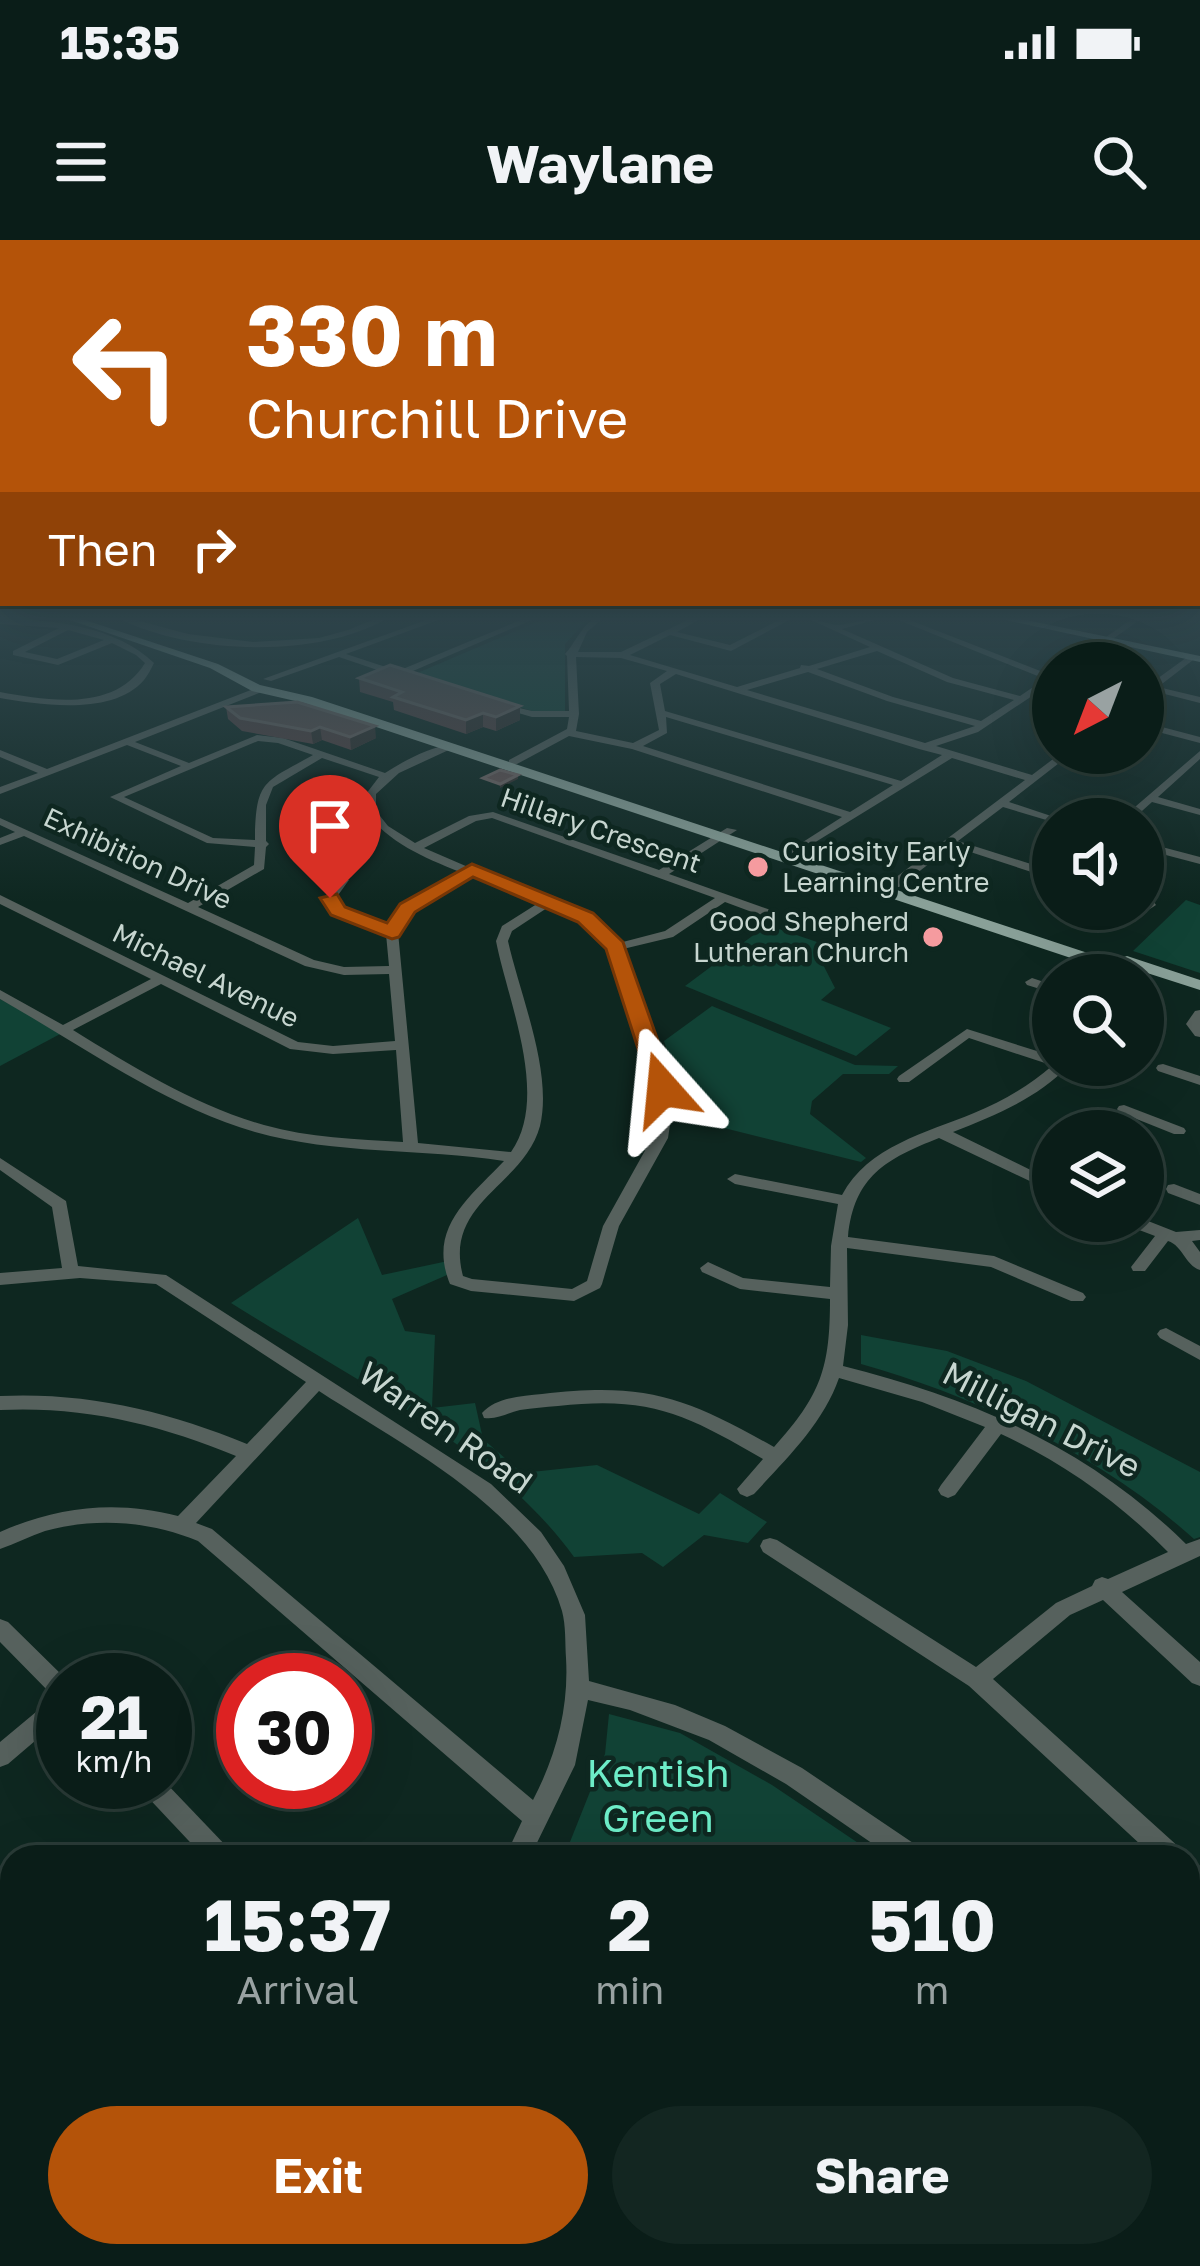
<!DOCTYPE html>
<html lang="en">
<head>
<meta charset="utf-8">
<style>
  body { margin:0; font-family:"Golos Text",sans-serif; background:#132621; color:#f1f3f6; height:100vh; display:flex; flex-direction:column; font-size:45px; white-space:nowrap }
  * { box-sizing:border-box; margin:0 }
  p { font-size:39px; color:#99a2a2 }
  .icon { flex:none; width:66px; height:66px; fill:none; stroke:currentColor; stroke-width:2; stroke-linecap:round; stroke-linejoin:round }
  .map { position:relative; flex:1; overflow:hidden }
  .details { position:absolute; left:0px; top:1605px; width:1200px; height:423px; display:flex; flex-direction:column; background:#0a1d18; border-radius:36px 36px 0 0; box-shadow:0 12px 48px #0002,0 0 0 3px #2a3b37 }
  .details>* { flex:none }
  .banner { position:absolute; left:0px; top:0px; width:1200px; height:366px; box-shadow:0 12px 48px #0002,0 0 0 3px #2a3b37; background:#b45309; color:#fff; overflow:hidden }
  .needle { width:78px; rotate:222deg }
  .buttons { position:absolute; left:1032px; top:402px; display:grid; gap:24px }
  .buttons a { display:grid; place-items:center; width:132px; height:132px; border-radius:50%; background:#0a1d18; box-shadow:0 12px 48px #0002,0 0 0 3px #2a3b37; font-size:60px }
  .speed { position:absolute; left:36px; top:1413px; display:flex; gap:24px; font-size:60px; font-weight:700; text-align:center }
  .speed>* { display:grid; place-content:center; width:156px; height:156px; border-radius:50%; background:#0a1d18; box-shadow:0 12px 48px #0002,0 0 0 3px #2a3b37; line-height:1 }
  .speed small { font-size:30px; font-weight:400 }
  .speed .limit { border:18px solid #d22; background:#fff; color:#111 }
  .pin { position:absolute; display:grid; place-items:center; width:102px; height:102px; color:#fff; margin:-123px -51px; border-radius:50% 50% 50% 0; rotate:-45deg; box-shadow:0 0 12px #0007 }
  .pin .icon { rotate:45deg }
  .me { position:absolute; width:132px; margin:-66px; rotate:342deg; stroke-linejoin:round; filter:drop-shadow(0 0 9px #0008) }
  .turn { display:flex; align-items:center; gap:42px; height:252px; padding:0 48px; font-size:54px }
  .turn .icon { width:156px; height:156px; stroke-width:2.5 }
  .turn b { display:block; font-size:84px; line-height:102px }
  .then { display:flex; align-items:center; height:114px; padding:0 48px; background:#0003; gap:24px; font-size:45px }
  .eta { display:flex; justify-content:space-evenly; align-items:center; height:204px; text-align:center }
  .eta b { font-size:72px; font-weight:700; line-height:84px }
  .button { display:flex; gap:24px; margin-top:auto; padding:24px 48px }
  .button a { flex:1; height:138px; border-radius:72px; background:#b45309; color:#fff; font-size:48px; font-weight:700; line-height:138px; text-align:center }
  .button a+a { background:#132621; color:#f1f3f6 }
  .status { display:flex; justify-content:space-between; align-items:center; height:84px; padding:0 60px; background:#0a1d18; direction:ltr }
  .status svg { height:33px; fill:currentColor }
  header { display:flex; justify-content:space-between; align-items:center; height:156px; padding:0 48px; background:#0a1d18; font-size:54px; font-weight:700 }
  .map>svg:first-child { display:block }
</style>
</head>
<body>
<div class="status"><b>15:35</b><svg viewBox="0 0 49 12"><path d="M0 12V9h3v3zM5 12V6h3v6zM10 12V3h3v9zM15 12V0h3v12zM26 1h20v11H26zM47 4h2v5h-2z"/></svg></div>
<header><svg class="icon" aria-label="menu" viewBox="0 0 24 24"><path d="M4 6h16M4 12h16M4 18h16"/></svg>Waylane<svg class="icon" aria-label="search" viewBox="0 0 24 24"><circle cx="10" cy="10" r="6"/><path d="M15 15l6 6"/></svg></header>
<div class="map">
<svg width="1200" height="2026" viewBox="0 0 1200 2026">
  <rect width="100%" height="100%" fill="#0e2720"/>
  <g fill="#114235">
    <path d="M 544,379 L 586,381 L 565,404 L 565,472 L 532,471 L 415,434 Z"/>
    <path d="M 1186,660 L 1200,665 L 1200,733 L 1133,711 Z"/>
    <path d="M 767,685 L 820,703 L 815,709 L 835,748 L 821,760 L 891,788 L 856,816 L 685,746 Z"/>
    <path d="M 0,759 L 62,793 L 0,826 Z"/>
    <path d="M 712,766 L 855,825 L 898,826 L 889,834 L 843,834 L 812,861 L 810,874 L 866,918 L 861,922 L 680,877 L 682,855 L 664,801 Z"/>
    <path d="M 358,978 L 382,1035 L 448,1021 L 447,1035 L 392,1059 L 405,1091 L 435,1095 L 432,1168 L 475,1163 L 483,1199 L 522,1233 L 597,1225 L 699,1274 L 720,1253 L 767,1282 L 748,1303 L 704,1295 L 663,1327 L 642,1313 L 574,1317 C 494,1206 346,1136 231,1063 Z"/>
    <path d="M 861,1095 L 947,1111 L 1026,1141 L 1200,1232 L 1200,1297 L 1194,1299 C 1103,1217 979,1157 861,1124 Z"/>
    <path d="M 609,1474 L 680,1493 L 772,1545 L 879,1617 L 564,1617 L 605,1514 Z"/>
    <path d="M 1188,1824 L 1200,1832 L 1200,2026 L 364,2026 L 369,2016 L 1188,2016 Z"/>
  </g>
  <g fill="none" stroke-linecap="round" stroke-linejoin="round">
    <g fill="#56615d" fill-rule="evenodd">
      <path d="M 0,379 C 51,379 116,386 154,423 C 151,429 148,435 144,440 C 113,476 41,465 0,458 L 0,452 C 49,461 115,472 145,423 L 136,415 L 112,403 L 58,425 L 13,415 L 13,411 L 59,388 L 0,384 ZM 68,390 L 104,400 L 57,419 L 25,412 Z"/>
      <path d="M 120,379 L 132,379 L 188,394 L 253,402 L 319,398 L 348,390 L 375,379 L 386,379 C 317,419 190,414 120,379 Z"/>
      <path d="M 429,379 L 441,379 L 346,414 L 398,431 L 523,379 L 534,379 L 406,434 L 409,436 L 404,439 L 339,417 L 271,441 L 263,439 Z"/>
      <path d="M 593,379 L 602,379 L 587,392 L 578,412 L 621,412 L 690,379 L 700,379 L 677,392 L 730,405 L 781,379 L 791,379 L 731,411 L 670,395 L 630,415 L 737,447 L 800,428 L 801,425 L 809,426 L 870,407 L 809,379 C 820,379 828,385 838,385 C 851,384 864,379 878,379 L 842,389 L 953,438 L 1020,456 L 1045,439 L 896,379 L 907,379 L 1053,436 L 1053,442 L 978,492 L 936,506 L 1032,535 L 1061,513 L 1072,513 L 1009,562 L 1060,579 L 1053,579 L 1053,582 L 1003,567 L 958,601 L 1053,631 L 1053,639 L 952,606 L 899,647 L 891,647 L 891,641 L 1025,540 L 952,518 L 796,614 L 792,613 L 792,609 L 842,577 L 632,509 L 569,496 L 517,524 L 509,524 L 509,520 L 567,489 L 569,477 L 532,477 L 498,467 L 503,464 L 532,471 L 569,471 L 567,416 L 565,414 C 574,405 579,390 593,379 ZM 877,411 L 947,442 L 1014,460 L 981,481 L 893,457 L 817,429 ZM 576,417 L 621,418 L 667,431 L 650,443 L 659,490 L 633,503 L 576,491 L 579,474 ZM 808,432 L 887,461 L 975,486 L 925,503 L 747,450 ZM 676,434 L 919,509 L 942,515 L 901,541 L 665,471 L 660,444 ZM 666,477 L 893,545 L 850,572 L 643,506 L 667,493 Z"/>
      <path d="M 1132,379 L 1141,379 L 1110,401 L 1110,404 L 1086,419 L 1080,419 L 1080,415 Z"/>
      <path d="M 1190,415 L 1194,418 L 1193,420 L 1158,447 L 1200,457 L 1200,463 L 1153,451 L 1143,457 L 1143,449 Z"/>
      <path d="M 261,446 L 266,449 L 264,451 L 135,502 L 189,523 L 257,495 L 283,498 L 385,533 C 405,520 430,507 453,504 L 453,508 L 399,533 L 376,554 L 376,571 L 388,586 L 415,603 L 469,576 L 493,572 L 659,630 L 727,588 L 737,590 L 669,634 L 779,673 L 779,679 L 771,679 L 725,662 L 673,697 L 623,709 L 673,865 L 668,898 L 619,986 L 602,1044 L 600,1048 L 574,1061 L 471,1051 L 450,1044 C 427,988 469,958 504,921 C 422,908 336,915 255,892 C 163,865 83,806 0,759 L 0,750 L 63,785 L 151,739 L 0,664 L 0,655 L 298,802 L 333,806 L 395,801 L 389,734 L 344,735 L 305,726 L 24,596 L 0,605 L 0,598 L 15,592 L 0,585 L 0,578 L 188,663 L 254,625 L 255,607 L 207,603 L 110,557 L 181,526 L 127,505 L 0,554 L 0,547 L 38,533 L 0,517 L 0,510 L 47,529 ZM 258,501 L 278,503 L 313,515 C 263,543 256,540 255,600 L 213,598 L 124,557 ZM 322,518 L 379,537 L 366,554 L 365,571 C 389,603 423,617 460,632 L 403,665 L 389,686 L 339,666 L 336,658 L 349,640 L 339,638 L 324,658 L 328,668 L 386,694 L 389,726 L 344,727 L 314,720 L 198,667 L 264,629 L 266,607 L 269,604 L 266,601 L 266,565 L 273,547 ZM 492,578 L 715,658 L 665,691 L 619,703 L 597,680 L 553,658 L 477,631 L 476,628 L 468,627 L 424,608 L 476,581 ZM 470,636 L 540,662 L 502,686 L 496,701 C 508,762 550,857 511,912 L 418,903 L 398,692 L 412,670 ZM 550,666 L 589,686 L 610,708 L 659,865 L 652,898 L 603,986 L 587,1041 L 572,1049 L 472,1039 L 463,1036 C 443,962 524,946 540,886 C 553,832 520,755 508,701 L 512,691 ZM 161,744 L 290,809 L 333,814 L 396,810 L 403,902 C 357,899 309,898 264,885 C 196,866 133,827 73,790 Z"/>
      <path d="M 1143,482 L 1200,497 L 1200,503 L 1143,488 Z"/>
      <path d="M 1200,511 L 1200,519 L 1158,557 L 1200,569 L 1200,575 L 1152,562 L 1133,579 L 1121,579 Z"/>
      <path d="M 1143,602 L 1200,617 L 1200,624 L 1143,609 Z"/>
      <path d="M 1143,659 L 1154,662 L 1156,665 L 1150,669 L 1143,667 Z"/>
      <path d="M 1032,738 L 1053,745 L 1053,753 L 1027,745 L 1025,742 Z"/>
      <path d="M 1200,770 L 1200,797 L 1195,796 L 1186,784 L 1195,771 Z"/>
      <path d="M 967,789 L 1053,816 L 1053,825 L 1069,825 C 1037,859 995,875 953,892 L 1053,941 L 1053,952 L 939,898 C 886,919 854,936 848,997 L 994,1016 L 1083,1053 L 1086,1057 L 1083,1061 L 1071,1061 L 991,1027 L 847,1008 L 848,1085 L 843,1126 C 974,1159 1089,1208 1186,1304 L 1200,1299 L 1200,1316 L 1122,1352 L 1200,1422 L 1200,1446 L 1192,1443 L 1103,1360 L 1070,1375 L 993,1439 L 1181,1609 L 1184,1617 L 1154,1617 L 969,1446 L 763,1312 L 760,1306 L 763,1300 L 770,1298 L 777,1300 L 976,1427 L 1056,1363 L 1092,1346 L 1095,1340 L 1102,1337 L 1108,1339 L 1168,1312 C 1120,1263 1064,1223 1001,1194 L 955,1255 L 948,1258 L 941,1255 L 938,1250 L 941,1245 L 985,1187 L 922,1162 L 839,1138 C 823,1184 786,1219 754,1254 L 747,1257 L 740,1254 L 737,1249 L 763,1219 C 685,1174 651,1156 558,1166 C 545,1167 533,1168 520,1170 C 507,1173 497,1180 484,1178 L 482,1173 C 496,1157 522,1156 542,1154 C 646,1142 685,1157 774,1207 C 821,1155 830,1128 830,1059 L 740,1049 L 702,1032 L 700,1028 L 708,1022 L 743,1038 L 830,1047 L 831,1006 L 838,964 L 735,944 L 727,939 L 735,934 L 842,955 C 868,906 926,893 974,873 C 1003,861 1029,846 1053,825 L 1048,824 L 969,798 L 909,842 L 899,842 L 897,839 L 899,836 Z"/>
      <path d="M 1163,824 L 1200,836 L 1200,845 L 1158,831 L 1156,828 L 1158,825 Z"/>
      <path d="M 1124,865 L 1184,888 L 1186,891 L 1184,894 L 1174,894 L 1119,872 L 1117,869 L 1119,866 Z"/>
      <path d="M 0,918 L 66,961 L 78,1026 L 166,1035 L 491,1244 L 541,1292 L 564,1326 L 585,1375 L 589,1441 L 675,1465 L 725,1486 L 802,1528 L 922,1609 L 925,1617 L 892,1617 L 786,1544 L 709,1500 L 630,1470 L 588,1460 L 575,1525 L 530,1617 L 505,1617 L 522,1581 L 198,1301 C 149,1281 96,1277 45,1291 C 30,1296 15,1304 0,1309 L 0,1292 C 58,1266 117,1260 178,1276 L 236,1216 C 159,1184 83,1166 0,1170 L 0,1156 C 87,1152 167,1171 247,1204 L 306,1142 L 156,1044 L 80,1038 L 0,1045 L 0,1033 L 62,1028 L 52,967 L 0,930 ZM 319,1151 C 403,1206 533,1270 562,1371 C 566,1386 565,1403 566,1418 C 569,1468 556,1516 533,1560 L 212,1289 L 196,1283 Z"/>
      <path d="M 1143,930 L 1163,938 L 1165,941 L 1157,946 L 1143,941 Z"/>
      <path d="M 1174,944 L 1200,954 L 1200,965 L 1168,953 L 1166,949 L 1168,945 Z"/>
      <path d="M 1143,979 L 1176,992 L 1200,990 L 1200,1000 L 1192,1001 L 1200,1012 L 1200,1030 C 1185,1025 1183,1006 1168,1001 L 1145,1031 L 1133,1031 L 1131,1027 L 1155,996 L 1126,985 L 1124,981 Z"/>
      <path d="M 1166,1088 L 1200,1106 L 1200,1120 L 1160,1098 L 1157,1094 L 1160,1090 Z"/>
      <path d="M 0,1379 L 8,1382 L 67,1440 L 63,1440 L 63,1477 L 8,1524 L 0,1527 L 0,1502 L 54,1457 L 0,1402 Z"/>
      <path d="M 137,1542 L 165,1542 L 229,1609 L 232,1617 L 204,1617 L 141,1550 Z"/>
      <path d="M 1188,1619 L 1200,1626 L 1200,1654 L 1188,1648 Z"/>
      <path d="M 1188,1792 L 1200,1797 L 1200,1826 L 1188,1821 Z"/>
      <path d="M 304,2016 L 335,2016 L 331,2026 L 300,2026 Z"/>
    </g>
    <g fill="#89a098" fill-rule="evenodd">
      <path d="M 67,379 L 82,379 L 218,424 L 260,445 L 312,457 L 1121,724 L 1121,718 L 1127,716 L 1200,740 L 1200,750 L 1144,732 L 1143,739 L 1143,735 L 1122,735 L 304,463 L 252,451 L 210,428 Z"/>
      <path d="M 1001,379 L 1021,379 L 1200,416 L 1200,422 Z"/>
    </g>
  </g>
  <g fill="#594344">
    <path d="M 359,438 L 520,466 L 520,480 L 496,491 L 483,487 L 466,494 L 394,470 L 393,462 L 360,452 Z"/>
    <path d="M 226,467 L 376,498 L 351,510 L 322,500 L 313,504 L 242,491 L 228,479 Z"/>
  </g>
  <g fill="#36312f">
    <path d="M 520,466 L 520,480 L 496,491 L 496,477 Z"/>
    <path d="M 483,473 L 483,487 L 466,494 L 466,480 Z"/>
    <path d="M 375,486 L 376,498 L 351,510 L 350,497 Z"/>
    <path d="M 320,487 L 322,500 L 313,504 L 311,491 Z"/>
    <path d="M 518,535 L 518,539 L 500,548 L 500,544 Z"/>
  </g>
  <g fill="#655353" stroke="#746766" stroke-width="3">
    <path d="M 390,425 L 520,466 L 496,477 L 483,473 L 466,480 L 393,457 L 402,452 L 359,438 Z"/>
    <path d="M 297,462 L 375,486 L 350,497 L 320,487 L 311,491 L 240,478 L 226,467 Z"/>
    <path d="M 500,530 L 518,535 L 500,544 L 483,538 Z"/>
  </g>
  <linearGradient id="sky" x2="0" y2="1"><stop stop-color="#081512"/><stop offset="0.57" stop-color="#30474e"/><stop offset="1" stop-color="#30474e" stop-opacity="0"/></linearGradient>
  <rect width="1200" height="663" fill="url(#sky)"/>
  <path fill="#b45309" stroke="#753606" stroke-width="3" d="M 472,624 L 593,673 L 623,702 L 675,849 L 671,854 L 651,849 L 606,709 L 578,682 L 473,637 L 415,672 L 399,697 L 392,699 L 331,675 L 320,658 L 337,654 L 345,667 L 387,683 L 400,664 Z"/>
  <g fill="#f59b9f" stroke="#0e2720" stroke-width="4.5">
    <circle cx="758" cy="627" r="12"/>
    <circle cx="933" cy="697" r="12"/>
  </g>
  <g text-anchor="middle" dominant-baseline="central" stroke-width="9" stroke-linejoin="round" paint-order="stroke">
    <g font-size="27" fill="#c7d6d0" stroke="#0e2720">
      <text transform="translate(601 590) rotate(19)">Hillary Crescent</text>
      <text transform="translate(138 618) rotate(25)">Exhibition Drive</text>
      <text transform="translate(206 735) rotate(26)">Michael Avenue</text>
    </g>
    <g font-size="27" fill="#c7d6d0" stroke="#0e2720" text-anchor="start">
      <text x="782" y="611">Curiosity Early<tspan x="782" dy="31">Learning Centre</tspan></text>
      <text x="909" y="681" text-anchor="end">Good Shepherd<tspan x="909" dy="31">Lutheran Church</tspan></text>
    </g>
    <g font-size="33" fill="#c7d6d0" stroke="#0e2720">
      <text transform="translate(1042 1179) rotate(27)">Milligan Drive</text>
      <text transform="translate(446 1187) rotate(35)">Warren Road</text>
    </g>
    <g font-size="39" fill="#6dedc8" stroke="#0e2720">
      <text x="658" y="1532">Kentish<tspan x="658" dy="45">Green</tspan></text>
    </g>
  </g>
</svg>
<div class="buttons">
<a><svg class="needle" viewBox="-14 -14 28 28"><path d="M0-13l5 13h-10z" fill="#e53935"/><path d="M0 13l5-13h-10z" fill="#99a2a2"/></svg></a>
<a><svg class="icon" aria-label="sound" viewBox="0 0 24 24"><path d="M4 9h4l5-4v14l-5-4H4zM17 9q2 3 0 6"/></svg></a>
<a><svg class="icon" aria-label="search" viewBox="0 0 24 24"><circle cx="10" cy="10" r="6"/><path d="M15 15l6 6"/></svg></a>
<a><svg class="icon" aria-label="layers" viewBox="0 0 24 24"><path d="M12 4l9 5-9 5-9-5zM3 14l9 5 9-5"/></svg></a>
</div>
<div class="speed"><div>21<small>km/h</small></div><div class="limit">30</div></div>
<div class="pin" style="left:330px;top:658px;background:#d93025"><svg class="icon" aria-label="arrive" viewBox="0 0 24 24"><path d="M6 21V4h12l-3 4 3 4H6"/></svg></div>
<svg class="me" style="left:663px;top:849px" viewBox="-20 -20 40 40"><path d="M0-17L14 15 0 8-14 15z" fill="#b45309" stroke="#fff" stroke-width="4"/></svg>
<div class="banner">
<div class="turn"><svg class="icon" aria-label="left" viewBox="0 0 24 24"><path d="M17 20v-9H6M10 6l-5 5 5 5"/></svg><div><b>330 m</b>Churchill Drive</div></div>
<div class="then">Then<svg class="icon" aria-label="right" viewBox="0 0 24 24"><path d="M7 20v-9h11M14 6l5 5-5 5"/></svg></div>
</div>
<section class="details">
<div class="eta">
<div><b>15:37</b><p>Arrival</p></div>
<div><b>2</b><p>min</p></div>
<div><b>510</b><p>m</p></div>
</div>
<div class="button"><a>Exit</a><a>Share</a></div>
</section>
</div>
</body>
</html>
